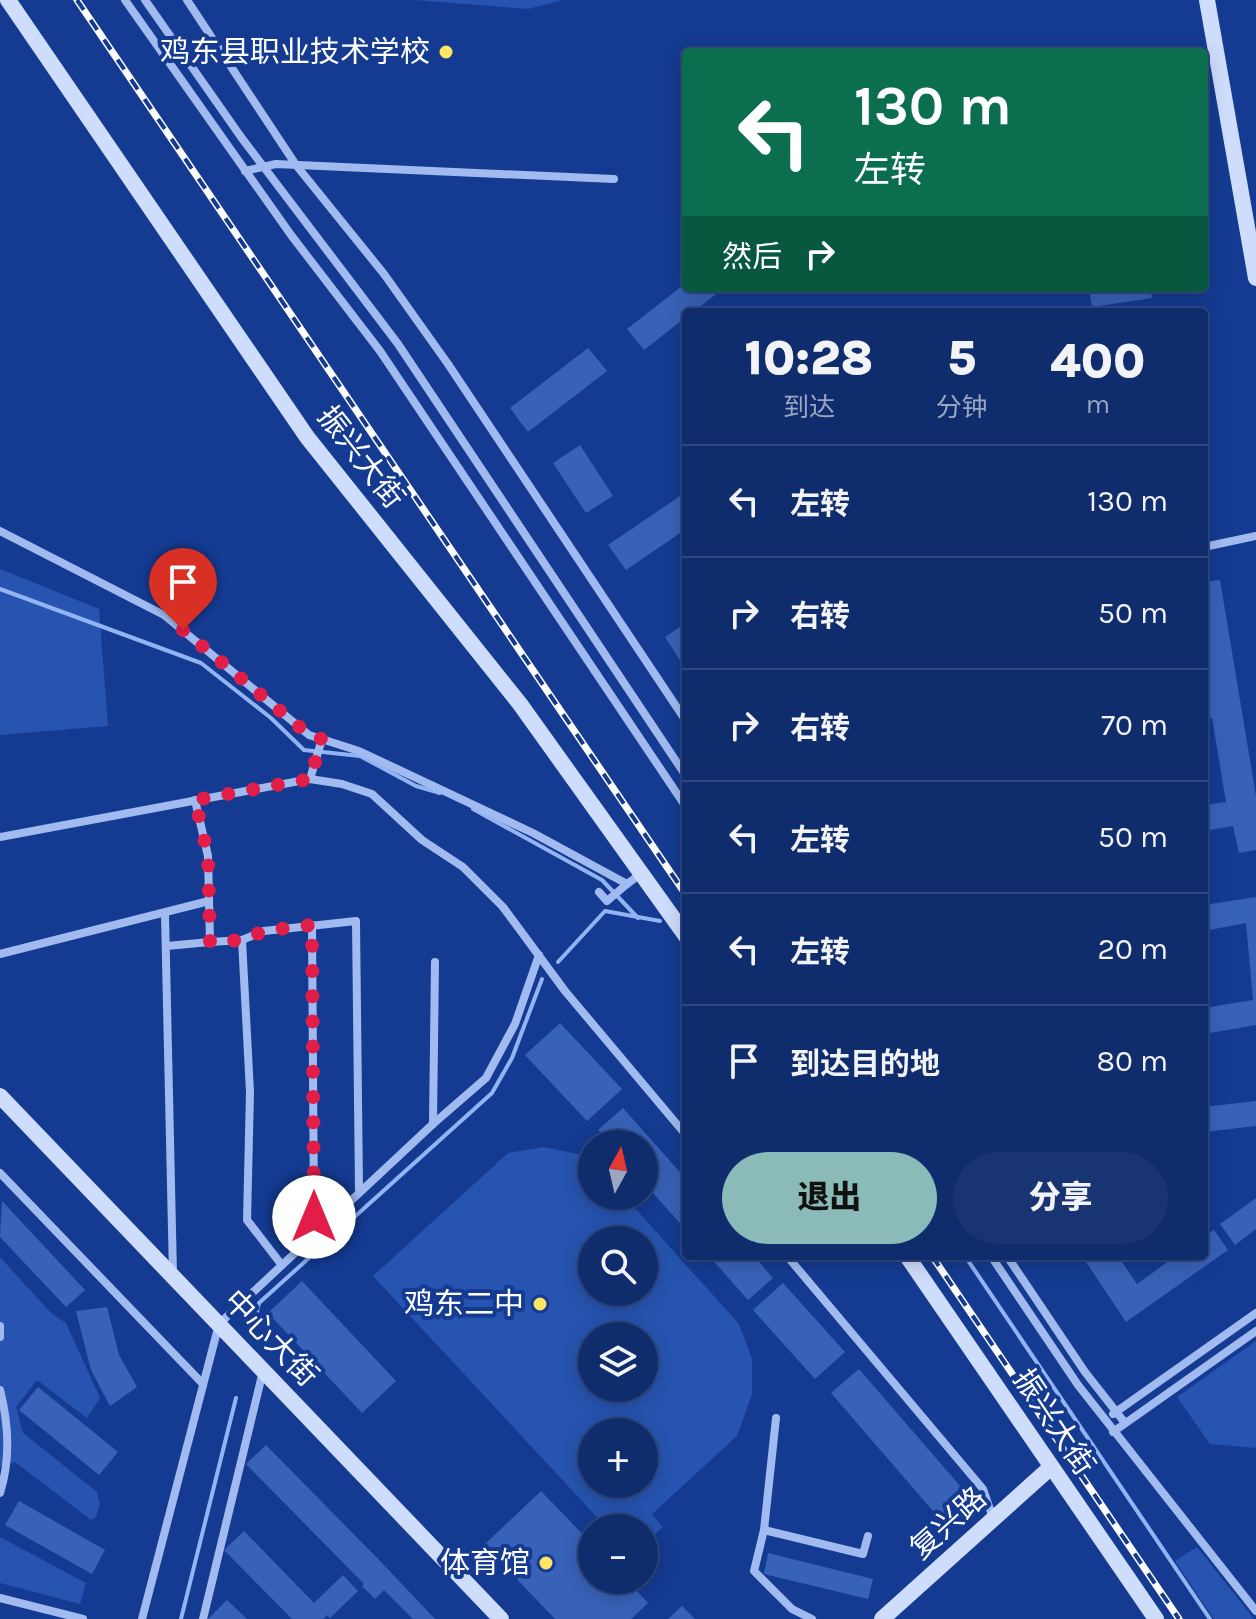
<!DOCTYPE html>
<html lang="zh">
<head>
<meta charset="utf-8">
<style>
  body { margin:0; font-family:Karla,"Noto Sans SC",sans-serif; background:#183472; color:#f1f3f6; height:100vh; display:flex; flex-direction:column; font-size:30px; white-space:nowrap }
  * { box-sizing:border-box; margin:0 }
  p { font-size:26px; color:#9ba7c2 }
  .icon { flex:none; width:44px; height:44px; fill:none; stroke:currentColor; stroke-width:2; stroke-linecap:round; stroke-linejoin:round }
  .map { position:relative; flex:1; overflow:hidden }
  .panel { position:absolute; left:682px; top:308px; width:526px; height:952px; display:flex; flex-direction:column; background:#0f2c6d; border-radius:8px; box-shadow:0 4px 20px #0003,0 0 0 2px #2f4880 }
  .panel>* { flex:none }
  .guide { position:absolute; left:682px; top:48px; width:526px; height:244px; border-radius:8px; box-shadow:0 4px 20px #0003,0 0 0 2px #2f4880; background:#0b6e4f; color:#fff; overflow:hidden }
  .needle { width:52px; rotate:8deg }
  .fabs { position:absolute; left:578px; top:1130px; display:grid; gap:16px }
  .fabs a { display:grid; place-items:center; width:80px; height:80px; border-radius:50%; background:#0f2c6d; box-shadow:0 4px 20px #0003,0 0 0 2px #2f4880; font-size:40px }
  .pin { position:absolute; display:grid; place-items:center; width:68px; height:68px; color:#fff; margin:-82px -34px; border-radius:50% 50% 50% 0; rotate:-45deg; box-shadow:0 0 8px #0007 }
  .pin .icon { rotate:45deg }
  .me { position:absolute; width:88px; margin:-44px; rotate:0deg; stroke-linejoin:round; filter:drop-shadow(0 0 6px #0008) }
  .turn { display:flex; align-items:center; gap:28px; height:168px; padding:0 40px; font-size:36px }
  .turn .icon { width:104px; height:104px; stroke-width:2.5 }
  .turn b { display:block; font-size:56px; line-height:68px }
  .then { display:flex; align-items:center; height:76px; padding:0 40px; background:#0003; gap:16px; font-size:30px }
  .eta { display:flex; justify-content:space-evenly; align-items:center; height:136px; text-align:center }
  .eta b { font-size:48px; font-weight:800; line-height:56px }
  .button { display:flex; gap:16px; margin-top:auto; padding:16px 40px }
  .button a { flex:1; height:92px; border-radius:48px; background:#8bbbb9; color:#111; font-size:32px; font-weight:800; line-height:92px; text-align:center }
  .button a+a { background:#183472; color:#f1f3f6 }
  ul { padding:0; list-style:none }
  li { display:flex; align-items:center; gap:24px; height:112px; padding:0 40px; border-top:2px solid #2f4880 }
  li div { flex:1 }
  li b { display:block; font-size:30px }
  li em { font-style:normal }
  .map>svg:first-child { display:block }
</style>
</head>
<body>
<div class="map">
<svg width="1256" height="1619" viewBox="0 0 1256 1619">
  <rect width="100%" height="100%" fill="#143b91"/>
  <g fill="#2654b0" fill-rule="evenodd">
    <path d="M 414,0 L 563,0 L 528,9 Z"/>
    <path d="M 0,569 L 99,609 L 108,726 L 0,735 Z"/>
    <path d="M 544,1147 L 588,1156 L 592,1161 L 592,1196 L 624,1196 L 739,1324 L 752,1359 L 752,1394 L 737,1436 L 652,1514 L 663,1527 L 644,1544 L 644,1528 L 607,1528 L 373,1276 L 508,1153 ZM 644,1240 L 644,1292 L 592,1292 L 592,1240 ZM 644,1336 L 644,1388 L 592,1388 L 592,1336 ZM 644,1432 L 644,1484 L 592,1484 L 592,1432 Z"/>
    <path d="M 0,1257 L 50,1312 L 66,1323 L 100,1398 L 87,1418 L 37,1380 L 16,1407 L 23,1433 L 97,1492 L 100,1504 L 96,1517 L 91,1520 L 15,1462 L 0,1467 Z"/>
    <path d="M 1256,1341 L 1256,1448 L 1210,1444 L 1177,1397 Z"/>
    <path d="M 0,1537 L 86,1583 L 80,1604 L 0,1583 Z"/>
    <path d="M 1197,1547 L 1254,1619 L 1214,1619 L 1175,1561 Z"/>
  </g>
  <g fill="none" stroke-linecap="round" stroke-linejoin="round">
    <g stroke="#93b4f4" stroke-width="4">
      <path d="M 0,589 L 201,663 L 271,718 L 304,750 L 360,756 L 416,786 L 440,793"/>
      <path d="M 473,809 L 602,880 L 638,918"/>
      <path d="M 558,962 L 605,911 L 660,921"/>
      <path d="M 965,1256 L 1210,1619"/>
      <path d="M 254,1325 L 259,1303 L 492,1093 L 512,1058 L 542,979"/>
      <path d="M 181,1619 L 236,1398"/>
    </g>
  </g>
  <g fill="#3862b8">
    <path d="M 686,283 L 686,288 L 724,288 L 693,312 L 686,312 L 686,317 L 644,350 L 627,329 Z"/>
    <path d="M 1089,288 L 1151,288 L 1152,298 L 1092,307 Z"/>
    <path d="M 588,348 L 607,371 L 528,432 L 510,408 Z"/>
    <path d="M 580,445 L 613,496 L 586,513 L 553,463 Z"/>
    <path d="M 686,492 L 686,529 L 626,570 L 608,545 Z"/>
    <path d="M 1220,580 L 1256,796 L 1256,850 L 1239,853 L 1233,826 L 1204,831 L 1204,805 L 1226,802 L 1212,718 L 1204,719 L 1204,694 L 1207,693 L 1204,672 L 1204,582 Z"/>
    <path d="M 686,623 L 686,659 L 681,662 L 665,637 Z"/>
    <path d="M 1256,897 L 1256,1025 L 1204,1034 L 1204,1008 L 1253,1000 L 1246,923 L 1204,931 L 1204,905 Z"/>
    <path d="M 560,1023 L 622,1089 L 587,1121 L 525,1055 Z"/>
    <path d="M 1256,1101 L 1256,1126 L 1204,1132 L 1204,1107 Z"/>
    <path d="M 623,1108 L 686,1179 L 686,1230 L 644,1183 L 644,1144 L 610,1144 L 598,1130 Z"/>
    <path d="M 1256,1198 L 1256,1229 L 1235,1245 L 1220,1224 Z"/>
    <path d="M 2,1201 L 85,1290 L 66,1307 L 0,1237 Z"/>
    <path d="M 1214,1230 L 1228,1250 L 1126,1322 L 1082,1256 L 1118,1256 L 1137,1284 L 1176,1256 L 1204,1256 L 1204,1236 Z"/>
    <path d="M 709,1256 L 754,1256 L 773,1278 L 748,1300 Z"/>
    <path d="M 302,1281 L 396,1381 L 362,1413 L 268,1313 Z"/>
    <path d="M 783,1283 L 845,1352 L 815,1379 L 753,1310 Z"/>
    <path d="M 107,1307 L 119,1355 L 137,1387 L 110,1406 L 91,1370 L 76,1311 Z"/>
    <path d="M 859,1369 L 967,1494 L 939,1518 L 831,1393 Z"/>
    <path d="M 38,1387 L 118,1452 L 99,1475 L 19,1410 Z"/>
    <path d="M 266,1445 L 383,1564 L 435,1619 L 413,1619 L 384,1590 L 375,1599 L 362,1586 L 364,1584 L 246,1464 Z"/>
    <path d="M 541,1491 L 592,1544 L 592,1580 L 627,1580 L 648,1603 L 631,1619 L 555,1619 L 484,1545 Z"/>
    <path d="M 19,1501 L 105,1550 L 92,1574 L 5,1525 Z"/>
    <path d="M 244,1531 L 314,1603 L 343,1575 L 358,1591 L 330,1618 L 327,1615 L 323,1619 L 292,1619 L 224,1550 Z"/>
    <path d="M 768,1553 L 873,1579 L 868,1599 L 764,1574 Z"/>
    <path d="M 227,1600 L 247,1619 L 208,1619 Z"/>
    <path d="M 682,1606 L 695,1619 L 668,1619 Z"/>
  </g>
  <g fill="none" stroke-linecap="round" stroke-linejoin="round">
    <g stroke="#a1bbf1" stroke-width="8">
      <path d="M 125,0 L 291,235 L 380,351 L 686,807"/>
      <path d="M 145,0 L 241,137 L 398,344 L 686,776"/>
      <path d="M 187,0 L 296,165 L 384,274 L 448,364 L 686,721"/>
      <path d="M 245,171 L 276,164 L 614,179"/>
      <path d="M 0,531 L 164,615 L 309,735 L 359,751 L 533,833 L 627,884 L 642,873"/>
      <path d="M 1204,547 L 1256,536"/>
      <path d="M 310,779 L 322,739"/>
      <path d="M 195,800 L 208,856 L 210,942 L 242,940 L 264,931 L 356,921 L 359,1189"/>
      <path d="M 0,837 L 310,779 L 342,784 L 372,794 L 422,840 L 463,867 L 503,907 L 565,991 L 686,1135"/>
      <path d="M 599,892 L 607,901 L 627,884"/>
      <path d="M 165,915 L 173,1275"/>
      <path d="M 312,925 L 314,1217 L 320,1227"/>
      <path d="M 242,940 L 250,1092 L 247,1220 L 281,1264"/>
      <path d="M 167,946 L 210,942"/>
      <path d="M 0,954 L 209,901"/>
      <path d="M 433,1124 L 486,1078 L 515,1024 L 539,955"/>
      <path d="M 0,1173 L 203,1384"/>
      <path d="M 787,1256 L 983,1489 L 993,1518"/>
      <path d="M 991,1256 L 1078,1385 L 1256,1611"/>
      <path d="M 1007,1256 L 1085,1372 L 1125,1423"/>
      <path d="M 0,1326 L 0,1337"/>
      <path d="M 0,1390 C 9,1425 11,1458 0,1493"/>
      <path d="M 1113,1414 L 1256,1313"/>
      <path d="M 776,1418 L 764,1530 L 754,1571 L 792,1609 L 812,1619"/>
      <path d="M 1113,1432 L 1256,1331"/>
      <path d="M 764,1530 L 863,1554 L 868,1536"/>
      <path d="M 0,1598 L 83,1619"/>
      <path d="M 142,1619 L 219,1324 L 433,1124 L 435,962"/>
      <path d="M 203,1619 L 263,1371"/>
    </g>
    <g stroke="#cfddfc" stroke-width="16">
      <path d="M 8,0 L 307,437 L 520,704 L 686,936"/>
      <path d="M 1207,0 L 1256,278"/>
      <path d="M 0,1096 L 501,1619"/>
      <path d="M 907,1256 L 1156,1619"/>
      <path d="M 882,1619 L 1050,1468"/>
    </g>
    <defs>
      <g id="rail">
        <path d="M 77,0 L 686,895"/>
        <path d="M 932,1256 L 1179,1619"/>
      </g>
    </defs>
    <use href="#rail" stroke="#fff" stroke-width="7"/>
    <use href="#rail" stroke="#143b91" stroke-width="4" stroke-dasharray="12" stroke-linecap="butt"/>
  </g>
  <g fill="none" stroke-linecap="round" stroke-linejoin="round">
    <path stroke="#e11d48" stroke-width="14" stroke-dasharray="0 25.2" d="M 183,630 L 309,735 L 322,739 L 310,779 L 195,800 L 208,856 L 210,942 L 242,940 L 264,931 L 312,925 L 314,1217"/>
  </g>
  <g fill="#ffe561" stroke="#143b91" stroke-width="3">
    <circle cx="446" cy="52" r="8"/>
    <circle cx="540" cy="1304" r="8"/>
    <circle cx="546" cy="1563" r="8"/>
  </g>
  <g text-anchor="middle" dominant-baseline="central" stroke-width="8" stroke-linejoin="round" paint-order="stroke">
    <g font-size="30" fill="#fff" stroke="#143b91" text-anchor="end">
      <text x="430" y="52">鸡东县职业技术学校</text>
      <text x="524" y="1304">鸡东二中</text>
      <text x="530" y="1563">体育馆</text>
    </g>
    <g font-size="30" fill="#fff" stroke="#143b91">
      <text transform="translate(361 457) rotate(52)">振兴大街</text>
      <text transform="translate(271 1338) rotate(46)">中心大街</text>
      <text transform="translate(1054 1422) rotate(56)">振兴大街</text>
      <text transform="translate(948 1523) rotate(-42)">复兴路</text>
    </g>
  </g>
</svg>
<div class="fabs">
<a><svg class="needle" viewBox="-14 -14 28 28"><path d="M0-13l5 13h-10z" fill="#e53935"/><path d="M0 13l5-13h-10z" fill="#9ba7c2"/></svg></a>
<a><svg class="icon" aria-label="search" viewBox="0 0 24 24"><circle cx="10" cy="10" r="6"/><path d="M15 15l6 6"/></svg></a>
<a><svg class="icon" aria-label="layers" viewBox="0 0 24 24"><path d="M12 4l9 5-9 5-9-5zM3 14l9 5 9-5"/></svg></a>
<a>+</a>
<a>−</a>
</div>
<div class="pin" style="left:183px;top:630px;background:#d93025"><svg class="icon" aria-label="arrive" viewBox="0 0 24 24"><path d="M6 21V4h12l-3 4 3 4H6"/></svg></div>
<svg class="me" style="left:314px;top:1217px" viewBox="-20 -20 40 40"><circle r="19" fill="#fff"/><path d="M0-13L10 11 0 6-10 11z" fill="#e11d48"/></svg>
<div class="guide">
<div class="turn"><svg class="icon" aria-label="left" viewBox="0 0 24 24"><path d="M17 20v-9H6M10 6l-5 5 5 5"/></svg><div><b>130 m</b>左转</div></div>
<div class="then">然后<svg class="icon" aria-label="right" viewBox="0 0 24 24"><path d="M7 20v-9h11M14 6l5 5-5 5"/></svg></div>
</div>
<section class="panel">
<div class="eta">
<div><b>10:28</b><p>到达</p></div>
<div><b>5</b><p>分钟</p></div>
<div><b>400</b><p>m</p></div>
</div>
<ul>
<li><svg class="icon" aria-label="left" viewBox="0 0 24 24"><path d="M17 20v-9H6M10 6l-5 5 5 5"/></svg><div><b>左转</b></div><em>130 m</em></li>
<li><svg class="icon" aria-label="right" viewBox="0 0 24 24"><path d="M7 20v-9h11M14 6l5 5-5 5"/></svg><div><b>右转</b></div><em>50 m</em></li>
<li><svg class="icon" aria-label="right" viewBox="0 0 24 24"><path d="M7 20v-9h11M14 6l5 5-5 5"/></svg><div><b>右转</b></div><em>70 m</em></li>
<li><svg class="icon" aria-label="left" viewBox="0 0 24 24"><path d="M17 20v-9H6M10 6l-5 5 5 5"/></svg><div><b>左转</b></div><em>50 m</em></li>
<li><svg class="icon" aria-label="left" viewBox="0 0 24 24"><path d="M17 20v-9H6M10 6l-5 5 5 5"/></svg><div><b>左转</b></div><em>20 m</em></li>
<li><svg class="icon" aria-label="arrive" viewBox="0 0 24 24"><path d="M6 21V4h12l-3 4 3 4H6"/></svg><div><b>到达目的地</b></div><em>80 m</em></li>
</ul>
<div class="button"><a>退出</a><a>分享</a></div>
</section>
</div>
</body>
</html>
